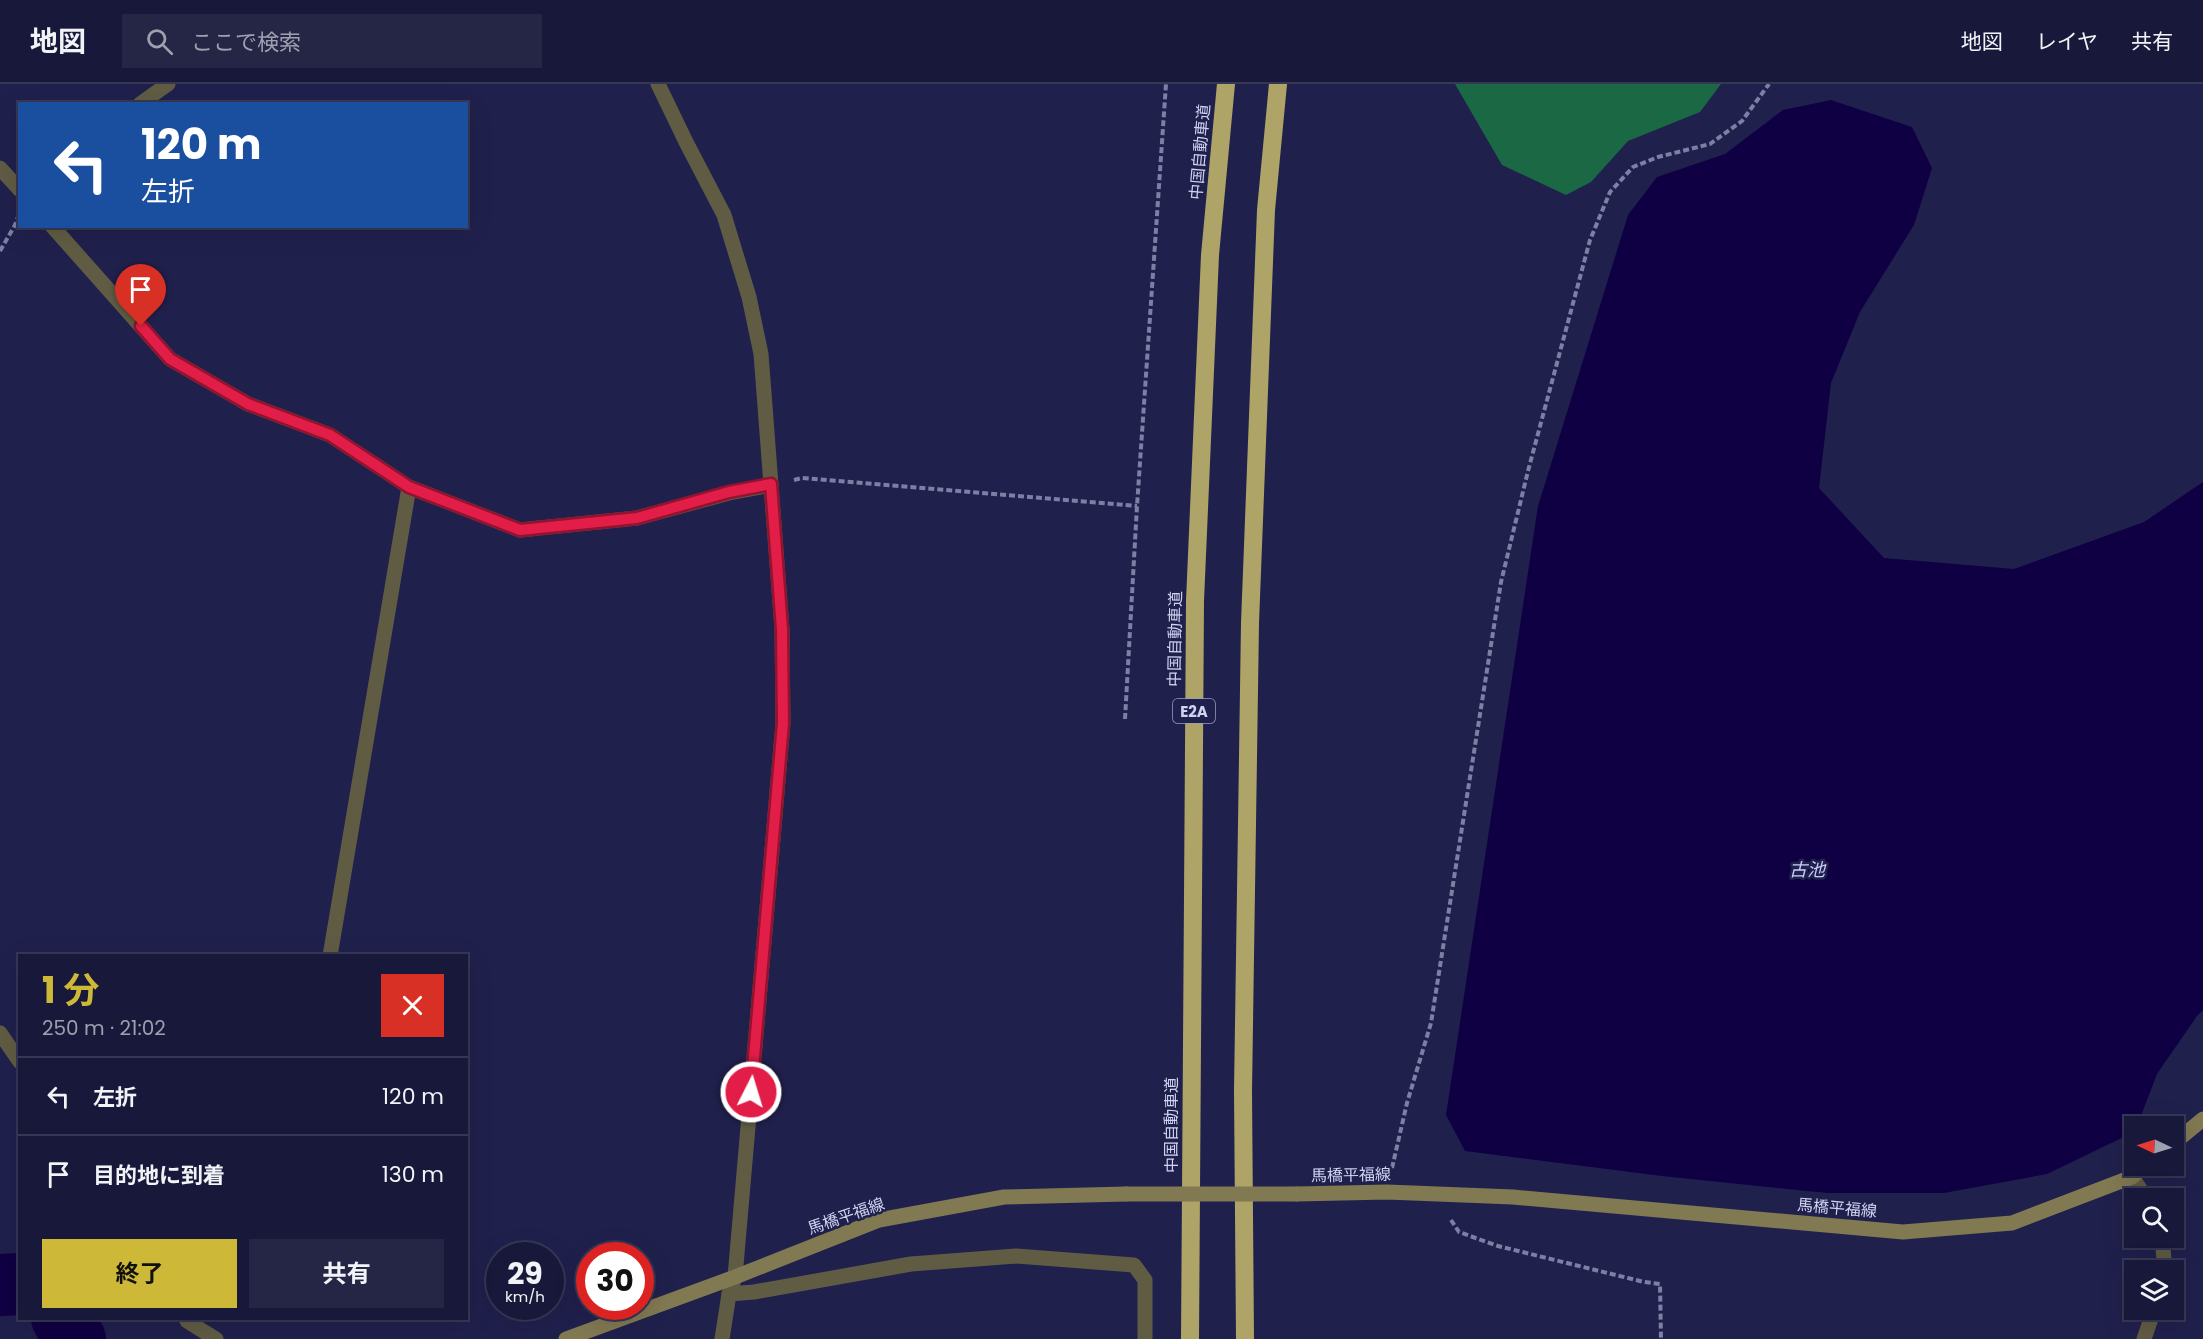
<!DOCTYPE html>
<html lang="ja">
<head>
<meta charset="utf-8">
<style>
  body { margin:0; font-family:Poppins,"Noto Sans JP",sans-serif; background:#252545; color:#f1f3f6; height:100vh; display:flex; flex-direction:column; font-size:22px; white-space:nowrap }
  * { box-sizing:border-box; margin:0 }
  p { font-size:20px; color:#9fa0af }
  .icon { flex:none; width:33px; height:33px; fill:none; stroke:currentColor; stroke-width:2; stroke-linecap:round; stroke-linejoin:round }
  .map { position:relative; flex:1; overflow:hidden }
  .sheet { position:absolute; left:18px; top:870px; width:450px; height:366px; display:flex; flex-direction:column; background:#18183a; border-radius:0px; box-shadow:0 6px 24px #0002,0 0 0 2px #363754 }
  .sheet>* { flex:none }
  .hud { position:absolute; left:18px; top:18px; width:450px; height:126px; border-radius:0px; box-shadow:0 6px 24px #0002,0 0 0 2px #363754; background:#1a4fa0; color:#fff; overflow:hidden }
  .needle { width:39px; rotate:274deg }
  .fabs { position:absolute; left:2124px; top:1032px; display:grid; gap:12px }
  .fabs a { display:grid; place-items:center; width:60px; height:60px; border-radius:0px; background:#18183a; box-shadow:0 6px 24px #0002,0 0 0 2px #363754; font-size:30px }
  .speed { position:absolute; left:486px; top:1158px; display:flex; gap:12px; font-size:30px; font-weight:700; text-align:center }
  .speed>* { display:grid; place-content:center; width:78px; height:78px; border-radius:50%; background:#18183a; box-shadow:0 6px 24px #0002,0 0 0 2px #363754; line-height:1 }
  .speed small { font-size:15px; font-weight:400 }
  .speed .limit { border:9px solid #d22; background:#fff; color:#111 }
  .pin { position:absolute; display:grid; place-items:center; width:51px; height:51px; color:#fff; margin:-62px -26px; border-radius:50% 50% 50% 0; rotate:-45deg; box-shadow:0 0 6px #0007 }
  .pin .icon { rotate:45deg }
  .me { position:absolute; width:66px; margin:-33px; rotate:5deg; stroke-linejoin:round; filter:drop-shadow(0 0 4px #0008) }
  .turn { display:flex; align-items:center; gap:21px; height:126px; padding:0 24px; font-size:27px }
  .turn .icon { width:78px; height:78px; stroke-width:2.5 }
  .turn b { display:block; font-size:42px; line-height:51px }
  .round { display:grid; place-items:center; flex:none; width:63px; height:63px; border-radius:0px; background:#252545 }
  .headline { display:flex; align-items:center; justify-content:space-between; height:102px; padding:0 24px }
  h1 { font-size:36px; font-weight:700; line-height:45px; color:#ceb837 }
  .action { display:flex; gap:12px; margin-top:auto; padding:12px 24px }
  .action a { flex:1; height:69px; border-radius:0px; background:#ceb837; color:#111; font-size:24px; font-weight:700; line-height:69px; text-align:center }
  .action a+a { background:#252545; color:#f1f3f6 }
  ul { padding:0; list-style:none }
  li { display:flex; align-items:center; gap:18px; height:78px; padding:0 24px; border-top:2px solid #363754 }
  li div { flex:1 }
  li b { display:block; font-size:22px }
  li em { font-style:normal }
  header { display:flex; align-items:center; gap:36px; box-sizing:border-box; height:84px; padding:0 30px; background:#18183a; border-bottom:2px solid #363754 }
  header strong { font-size:28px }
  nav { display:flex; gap:33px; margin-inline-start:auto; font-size:21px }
  .search { width:420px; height:54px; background:#252545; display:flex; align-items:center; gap:15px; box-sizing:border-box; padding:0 21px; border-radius:0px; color:#9fa0af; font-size:22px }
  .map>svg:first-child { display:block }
</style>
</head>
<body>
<header>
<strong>地図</strong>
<div class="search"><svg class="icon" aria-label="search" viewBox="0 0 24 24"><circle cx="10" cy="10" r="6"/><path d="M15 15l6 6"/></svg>ここで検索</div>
<nav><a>地図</a><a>レイヤ</a><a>共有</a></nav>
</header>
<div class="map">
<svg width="2203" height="1255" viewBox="0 0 2203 1255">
  <rect width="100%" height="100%" fill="#20204d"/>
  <path fill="#1b6845" d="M 1455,0 L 1721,0 L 1700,28 L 1628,57 L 1591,98 L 1566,111 L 1502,81 Z"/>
  <path fill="#0f0043" d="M 1831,16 L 1912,43 L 1932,84 L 1914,141 L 1860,228 L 1831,299 L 1819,404 L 1884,474 L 2014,485 L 2144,438 L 2203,398 L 2203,926 L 2197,932 L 2157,990 L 2137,1042 L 2134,1042 L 2134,1048 L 2047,1090 L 1944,1109 L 1827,1109 L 1662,1092 L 1465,1067 L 1446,1031 L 1538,422 L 1628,131 L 1657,93 L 1725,70 L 1783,26 Z"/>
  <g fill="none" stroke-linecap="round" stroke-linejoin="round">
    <g stroke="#0f0043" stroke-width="62">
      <path d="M 0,1201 L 20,1200"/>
      <path d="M 62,1234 L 75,1255"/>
    </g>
    <g stroke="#7d7fa4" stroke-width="4" stroke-dasharray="6 3" stroke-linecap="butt">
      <path d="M 0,167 L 15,141 L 19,130"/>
      <path d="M 794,396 L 802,394 L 1137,422"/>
      <path d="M 1125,635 L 1137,422 L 1166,0"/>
      <path d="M 1392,1084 L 1407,1019 L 1431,939 L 1501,498 L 1528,387 L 1590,156 L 1610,108 L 1633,83 L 1658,73 L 1710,60 L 1742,37 L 1769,0"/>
      <path d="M 1451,1136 L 1459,1148 L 1498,1162 L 1644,1198 L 1660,1200 L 1661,1255"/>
    </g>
    <g stroke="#605c44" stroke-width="15">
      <path d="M 658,0 L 686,58 L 724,131 L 749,213 L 761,270 L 782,545 L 783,639 L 735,1193 L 729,1210 L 722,1255"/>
      <path d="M 140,20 L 168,0"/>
      <path d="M 0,84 L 20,106"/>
      <path d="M 52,142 L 170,275 L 248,320 L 330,351 L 409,403 L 520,446 L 637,434 L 729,409 L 771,401"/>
      <path d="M 330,872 L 409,403"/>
      <path d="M 0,949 L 20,978"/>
      <path d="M 2132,1093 L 2146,1114"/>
      <path d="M 2162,1154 L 2165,1186"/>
      <path d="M 729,1210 L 754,1208 L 911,1180 L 1016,1172 L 1134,1181 L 1145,1196 L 1145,1255"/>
      <path d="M 186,1234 L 187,1237 L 216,1255"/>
      <path d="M 2144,1255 L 2154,1226"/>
    </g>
    <g stroke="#807952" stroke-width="15">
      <path d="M 2174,1059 L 2203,1035"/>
      <path d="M 1297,1110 L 1387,1108 L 1513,1113 L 1903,1148 L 2012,1139 L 2132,1093 L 2145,1082"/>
      <path d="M 566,1255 L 735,1193 L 879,1136 L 1004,1113 L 1126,1110"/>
    </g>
    <g stroke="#afa467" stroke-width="18">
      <path d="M 1190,1255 L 1195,517 L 1210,171 L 1226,0"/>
      <path d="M 1245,1255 L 1243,1007 L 1250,539 L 1266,126 L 1278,0"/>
    </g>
    <path stroke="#807952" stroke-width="15" d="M 1126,1110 L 1297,1110"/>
  </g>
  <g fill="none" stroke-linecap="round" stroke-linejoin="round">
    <defs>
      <path id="route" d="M 141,242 L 170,275 L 248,320 L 330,351 L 409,403 L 520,446 L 637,434 L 729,408 L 771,400 L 782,545 L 783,639 L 751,1008"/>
    </defs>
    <use href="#route" stroke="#92132f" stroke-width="15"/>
    <use href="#route" stroke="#e11d48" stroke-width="10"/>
  </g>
  <g text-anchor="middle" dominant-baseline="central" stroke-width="5" stroke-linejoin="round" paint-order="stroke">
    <rect fill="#20204d" stroke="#9a9dbf" stroke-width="1.5" x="1173" y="615" width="42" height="24" rx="4.5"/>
    <g font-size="15" font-weight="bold" fill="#cfd3f0">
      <text x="1194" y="627">E2A</text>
    </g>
    <g font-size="16" fill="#cfd3f0" stroke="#20204d">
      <text transform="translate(1200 68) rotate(-85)">中国自動車道</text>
      <text transform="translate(1175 555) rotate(-89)">中国自動車道</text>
      <text transform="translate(1171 1041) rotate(-90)">中国自動車道</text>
      <text transform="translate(1351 1091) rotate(-1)">馬橋平福線</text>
      <text transform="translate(1837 1124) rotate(5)">馬橋平福線</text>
      <text transform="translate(846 1132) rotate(-19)">馬橋平福線</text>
    </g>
    <g font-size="18" font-style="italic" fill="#c7ccf7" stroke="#20204d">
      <text x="1807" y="785">古池</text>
    </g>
  </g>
</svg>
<div class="fabs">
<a><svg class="needle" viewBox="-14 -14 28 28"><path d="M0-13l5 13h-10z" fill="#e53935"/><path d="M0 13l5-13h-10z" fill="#9fa0af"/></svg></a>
<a><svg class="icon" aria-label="search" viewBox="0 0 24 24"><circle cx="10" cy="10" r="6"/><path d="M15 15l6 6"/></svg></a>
<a><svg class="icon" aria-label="layers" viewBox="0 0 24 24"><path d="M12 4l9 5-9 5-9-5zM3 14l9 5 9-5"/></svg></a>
</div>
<div class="speed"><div>29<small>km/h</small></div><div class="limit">30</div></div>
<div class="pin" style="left:141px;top:242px;background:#d93025"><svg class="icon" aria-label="arrive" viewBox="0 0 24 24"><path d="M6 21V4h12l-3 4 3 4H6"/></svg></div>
<svg class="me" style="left:751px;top:1008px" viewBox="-20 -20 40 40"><circle r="17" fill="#e11d48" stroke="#fff" stroke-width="3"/><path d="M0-11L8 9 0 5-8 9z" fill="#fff"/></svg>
<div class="hud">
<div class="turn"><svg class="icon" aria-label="left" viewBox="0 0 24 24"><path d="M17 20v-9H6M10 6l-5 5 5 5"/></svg><div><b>120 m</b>左折</div></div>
</div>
<section class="sheet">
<div class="headline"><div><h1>1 分</h1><p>250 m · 21:02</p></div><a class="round" style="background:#d93025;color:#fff"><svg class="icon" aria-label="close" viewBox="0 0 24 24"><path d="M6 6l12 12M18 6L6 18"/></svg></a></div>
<ul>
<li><svg class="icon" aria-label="left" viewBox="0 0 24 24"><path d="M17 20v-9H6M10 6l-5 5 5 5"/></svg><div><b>左折</b></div><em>120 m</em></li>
<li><svg class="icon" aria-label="arrive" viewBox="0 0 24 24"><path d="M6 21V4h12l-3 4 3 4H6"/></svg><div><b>目的地に到着</b></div><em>130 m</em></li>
</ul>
<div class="action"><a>終了</a><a>共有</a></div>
</section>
</div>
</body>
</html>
